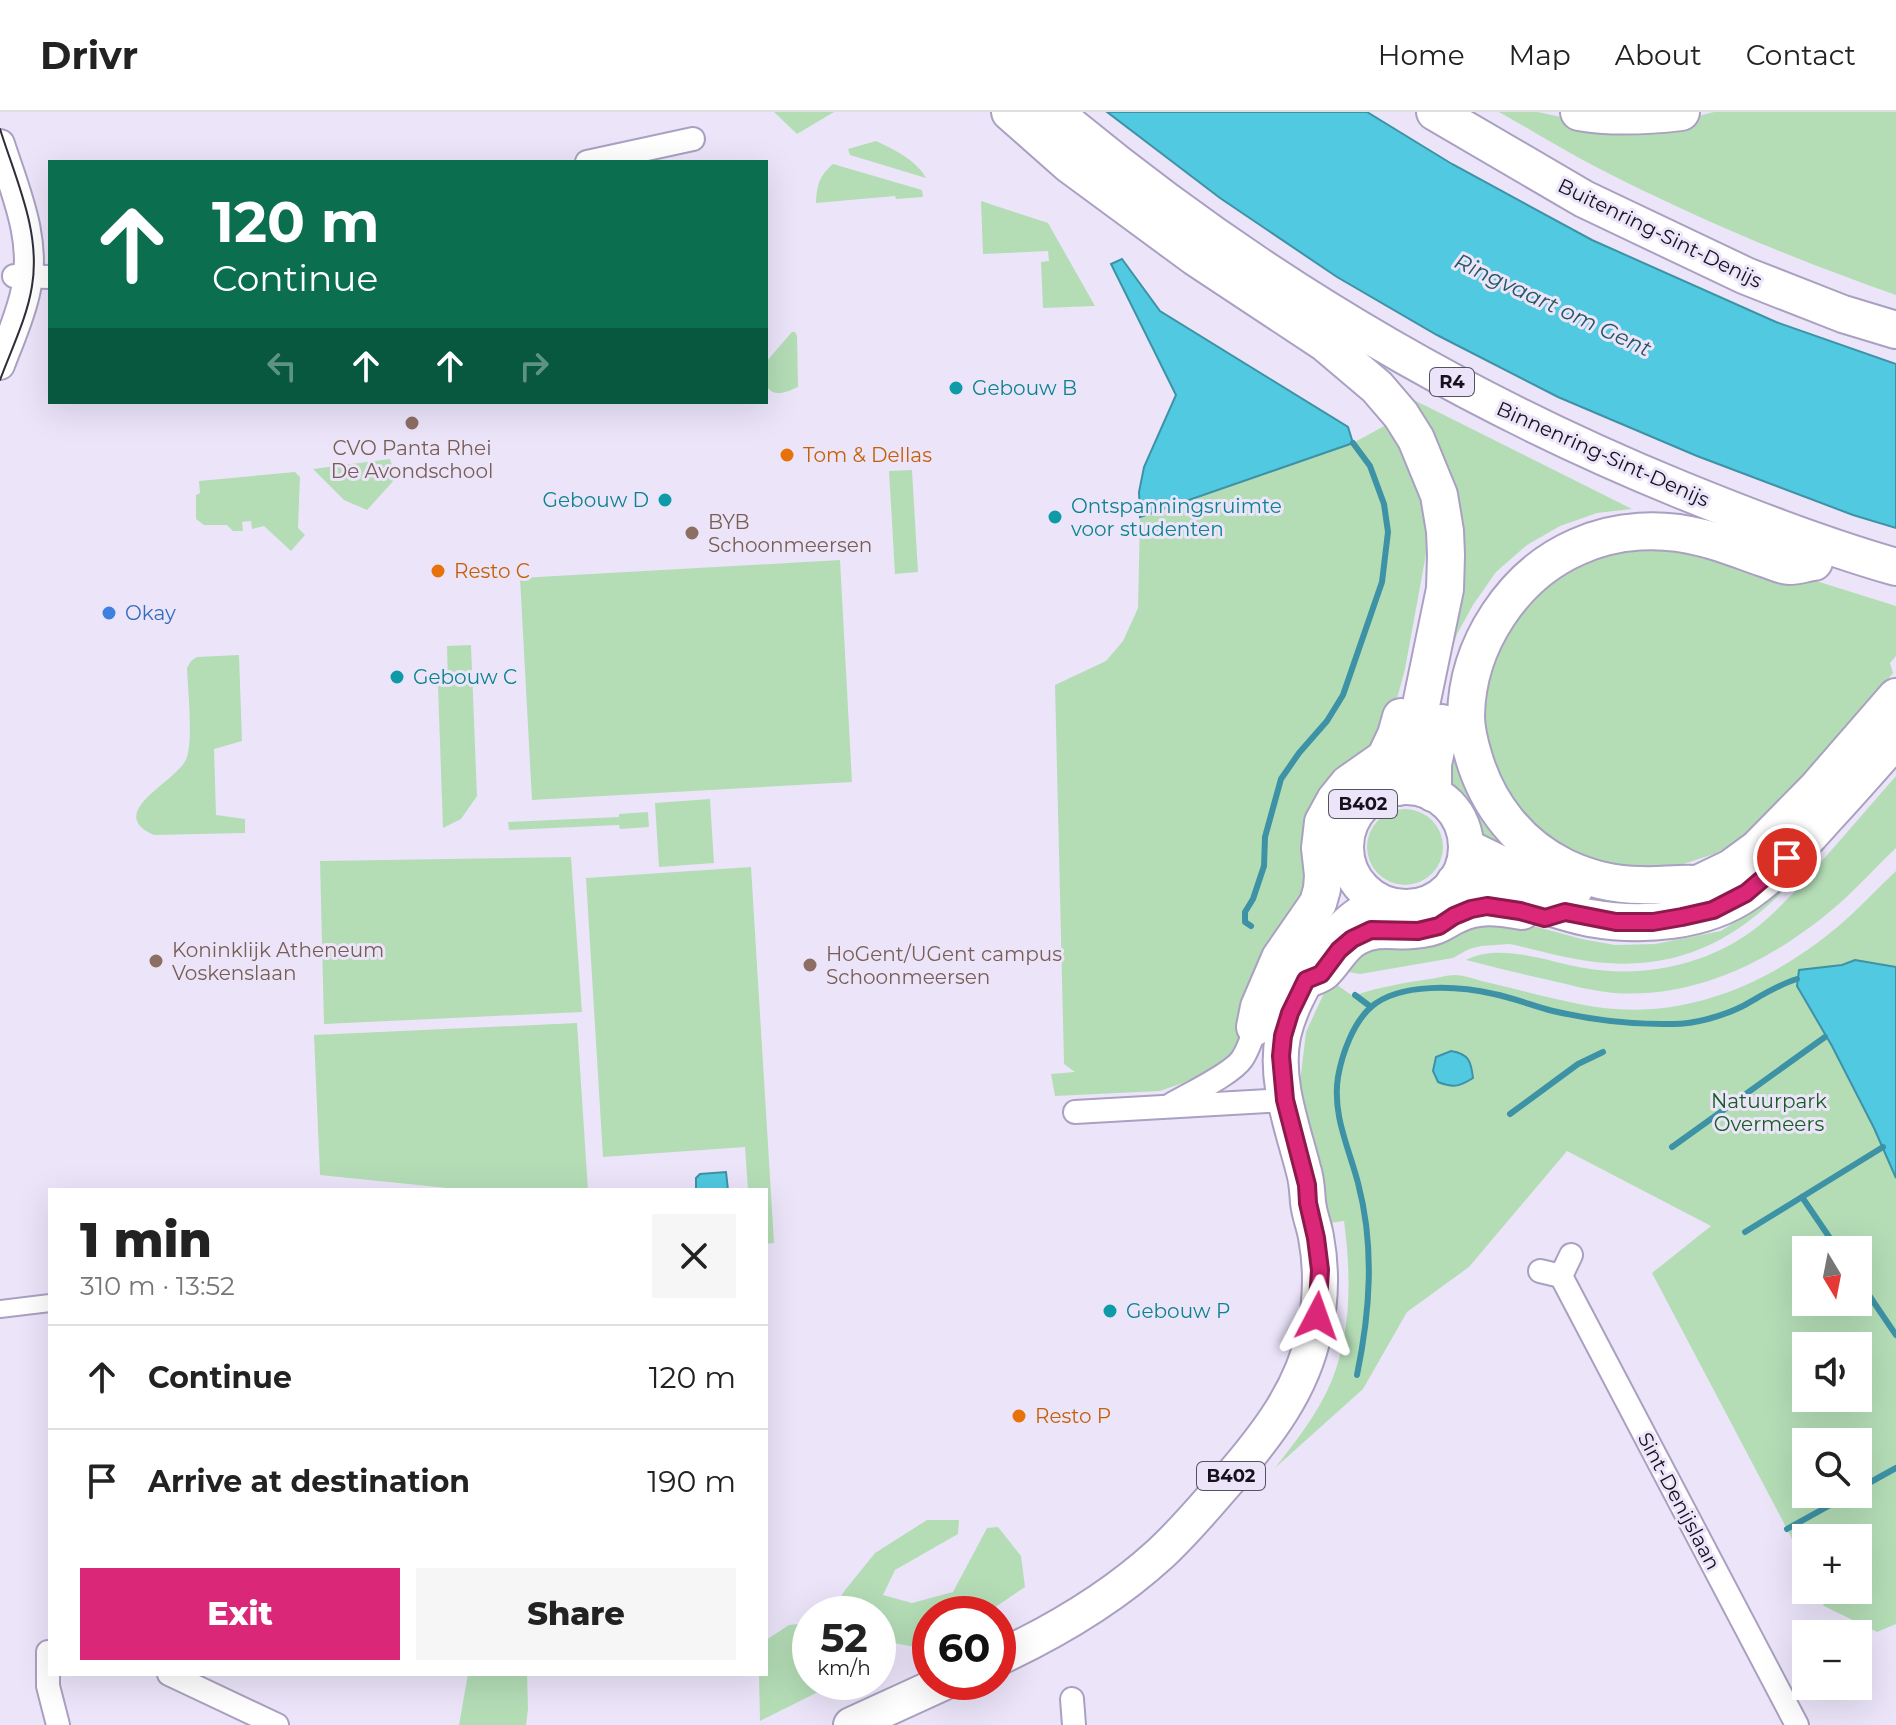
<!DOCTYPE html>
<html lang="en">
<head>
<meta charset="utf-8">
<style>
  body { margin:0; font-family:Montserrat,sans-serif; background:#f6f6f6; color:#222; height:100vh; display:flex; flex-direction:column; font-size:30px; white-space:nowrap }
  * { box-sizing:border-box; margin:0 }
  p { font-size:26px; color:#767676 }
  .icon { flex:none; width:44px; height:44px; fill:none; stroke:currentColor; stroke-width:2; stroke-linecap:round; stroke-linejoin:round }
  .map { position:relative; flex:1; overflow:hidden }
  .details { position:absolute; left:48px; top:1076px; width:720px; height:488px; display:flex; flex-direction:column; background:#fff; border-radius:0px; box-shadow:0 8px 32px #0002 }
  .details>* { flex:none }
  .banner { position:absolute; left:48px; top:48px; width:720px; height:244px; border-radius:0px; box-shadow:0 8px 32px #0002; background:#0b6e4f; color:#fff; overflow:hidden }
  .needle { width:52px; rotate:170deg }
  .tools { position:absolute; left:1792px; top:1124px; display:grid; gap:16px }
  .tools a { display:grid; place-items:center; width:80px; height:80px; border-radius:0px; background:#fff; box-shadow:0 8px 32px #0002; font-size:40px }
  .speed { position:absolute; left:792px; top:1484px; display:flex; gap:16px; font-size:40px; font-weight:700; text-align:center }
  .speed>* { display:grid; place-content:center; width:104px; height:104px; border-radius:50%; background:#fff; box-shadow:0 8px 32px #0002; line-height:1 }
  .speed small { font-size:20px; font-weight:400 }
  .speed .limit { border:12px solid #d22; background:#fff; color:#111 }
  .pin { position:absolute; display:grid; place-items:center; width:68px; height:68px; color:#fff; margin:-34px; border:4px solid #fff; border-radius:50%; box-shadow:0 2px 8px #0007 }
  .me { position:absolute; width:88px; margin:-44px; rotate:4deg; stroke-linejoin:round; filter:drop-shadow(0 0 6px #0008) }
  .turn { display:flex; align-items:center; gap:28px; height:168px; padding:0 32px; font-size:36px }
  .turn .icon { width:104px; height:104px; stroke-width:2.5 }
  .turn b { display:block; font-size:56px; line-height:68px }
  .lanes { display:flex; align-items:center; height:76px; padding:0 32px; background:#0003; justify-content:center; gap:40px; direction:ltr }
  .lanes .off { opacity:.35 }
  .round { display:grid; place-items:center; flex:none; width:84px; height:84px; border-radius:0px; background:#f6f6f6 }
  .summary { display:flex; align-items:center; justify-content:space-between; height:136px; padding:0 32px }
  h1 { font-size:48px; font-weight:800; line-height:60px }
  .button { display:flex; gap:16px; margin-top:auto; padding:16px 32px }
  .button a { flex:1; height:92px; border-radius:0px; background:#db2777; color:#fff; font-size:32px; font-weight:800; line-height:92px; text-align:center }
  .button a+a { background:#f6f6f6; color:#222 }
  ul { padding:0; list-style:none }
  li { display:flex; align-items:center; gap:24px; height:104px; padding:0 32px; border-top:2px solid #e0e0e0 }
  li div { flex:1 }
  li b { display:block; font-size:30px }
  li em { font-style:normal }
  header { display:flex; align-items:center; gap:48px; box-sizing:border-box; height:112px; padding:0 40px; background:#fff; border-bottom:2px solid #e0e0e0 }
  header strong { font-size:38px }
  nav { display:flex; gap:44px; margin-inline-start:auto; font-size:28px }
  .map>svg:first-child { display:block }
</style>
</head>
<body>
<header>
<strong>Drivr</strong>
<nav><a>Home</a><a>Map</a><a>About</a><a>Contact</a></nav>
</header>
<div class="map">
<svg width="1896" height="1613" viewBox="0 0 1896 1613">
  <rect width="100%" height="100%" fill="#ece5fa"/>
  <g fill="#b4ddb6" fill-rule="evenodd">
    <path d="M 774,0 L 834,0 L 797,22 Z"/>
    <path d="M 1499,0 L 1538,0 L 1584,10 L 1690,6 L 1714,0 L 1896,0 L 1896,183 C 1793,147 1693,105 1596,55 C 1563,38 1531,18 1499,0 Z"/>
    <path d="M 876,29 C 895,38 916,48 926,66 L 850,43 L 848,37 Z"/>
    <path d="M 833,52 L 922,78 L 923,85 L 896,87 L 895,84 L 816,91 C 817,73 819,64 833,52 Z"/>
    <path d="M 981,89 L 1048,111 L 1095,194 L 1043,196 L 1041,150 L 1049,149 L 1048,139 L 983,142 Z"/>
    <path d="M 792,220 L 795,220 L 797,224 L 798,275 C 788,280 771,287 766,272 C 764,266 766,256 766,250 Z"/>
    <path d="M 1404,283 L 1632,397 L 1597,401 L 1560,414 L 1527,433 L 1496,460 L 1473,493 L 1457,522 L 1445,560 L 1455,378 L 1444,347 L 1428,317 Z"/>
    <path d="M 1388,312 L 1402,334 L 1424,387 L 1430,420 L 1405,557 L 1388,620 L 1317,762 L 1235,943 L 1225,951 L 1183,971 L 1160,979 L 1055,984 L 1051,962 L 1075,960 L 1064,952 L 1055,573 L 1106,549 L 1123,529 L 1138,496 L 1140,405 L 1353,331 Z"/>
    <path d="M 390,347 L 396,366 L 367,398 L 344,388 L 313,357 Z"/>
    <path d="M 912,358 L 918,460 L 895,462 L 889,359 Z"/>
    <path d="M 295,360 L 300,365 L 298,416 L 305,423 L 291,439 L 264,414 L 252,417 L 251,409 L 242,410 L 243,419 L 233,419 L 227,413 L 204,413 L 196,407 L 196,383 L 200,381 L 199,369 Z"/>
    <path d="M 1633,430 L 1727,441 L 1896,494 L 1896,544 L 1890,551 L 1893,561 L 1843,623 L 1792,680 L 1745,725 L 1714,742 L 1677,754 L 1642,758 L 1619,756 L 1581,746 L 1555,733 L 1536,716 L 1515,694 L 1500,669 L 1489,643 L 1481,601 L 1486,551 L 1504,513 L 1552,460 Z"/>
    <path d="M 840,448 L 852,670 L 532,688 L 520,466 Z"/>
    <path d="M 471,533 L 477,684 L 461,707 L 443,716 L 438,574 L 448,574 L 447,534 Z"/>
    <path d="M 239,543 L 242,629 L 214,637 L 216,703 L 245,707 L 245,721 L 154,723 C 102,700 180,669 187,645 C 193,626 188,578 187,556 L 191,549 L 197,545 Z"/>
    <path d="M 1462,580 L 1534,745 L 1474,731 C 1471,707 1461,690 1441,676 Z"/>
    <path d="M 1896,664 L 1896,736 C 1877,754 1859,774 1840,791 C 1777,846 1699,887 1614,881 C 1592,879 1570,873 1549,868 C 1521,862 1493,855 1466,848 C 1499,830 1549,850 1584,856 C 1645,867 1713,852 1761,812 C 1786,791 1807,766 1828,742 C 1851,716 1873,690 1896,664 Z"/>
    <path d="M 710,687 L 714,751 L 659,755 L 655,691 Z"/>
    <path d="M 1864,688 C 1791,772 1732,860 1607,851 C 1574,849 1542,839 1510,832 L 1481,834 L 1469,837 L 1453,846 L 1360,862 L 1349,860 L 1341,854 L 1358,836 L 1459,814 L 1518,810 L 1582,827 L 1615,833 L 1655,832 L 1721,819 L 1753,798 L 1781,775 Z"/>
    <circle cx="1405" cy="735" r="38"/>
    <path d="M 648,700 L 649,715 L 620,717 L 619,713 L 509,718 L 508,710 L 619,705 L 619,702 Z"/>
    <path d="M 571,745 L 582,900 L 324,912 L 320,749 Z"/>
    <path d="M 751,755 L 774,1131 L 766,1132 L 766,1078 L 748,1078 L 745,1035 L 603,1045 L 586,766 Z"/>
    <path d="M 1896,759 L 1896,1512 L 1877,1520 L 1824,1494 L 1816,1478 L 1858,1478 L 1858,1426 L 1806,1426 L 1806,1456 L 1787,1417 L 1652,1161 L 1711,1114 L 1567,1039 L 1469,1155 L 1407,1200 L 1363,1277 L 1275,1356 C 1296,1329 1319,1300 1332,1268 C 1352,1217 1351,1162 1344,1109 L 1330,1111 L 1308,1036 L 1300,998 L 1301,962 L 1306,920 L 1330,868 L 1353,884 C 1379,875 1403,871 1430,867 C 1438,866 1447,863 1454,863 C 1466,863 1479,869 1490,871 C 1520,878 1549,886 1579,892 C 1681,914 1778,870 1852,802 C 1867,788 1881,773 1896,759 ZM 1806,1138 L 1858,1138 L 1858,1190 L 1806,1190 ZM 1806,1234 L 1858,1234 L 1858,1286 L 1806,1286 ZM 1806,1330 L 1858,1330 L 1858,1382 L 1806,1382 Z"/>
    <path d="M 577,911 L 588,1078 L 467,1078 L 320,1063 L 314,923 Z"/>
    <path d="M 927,1408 L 959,1408 L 958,1422 L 895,1458 L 883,1483 L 912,1491 L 953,1480 L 987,1416 L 998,1415 L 1021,1444 L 1025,1475 L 985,1502 L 930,1502 L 930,1534 L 925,1537 L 878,1528 L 878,1502 L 829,1502 L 846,1477 L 875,1441 Z"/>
    <path d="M 810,1511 L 810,1570 L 838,1570 L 760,1609 L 759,1562 L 766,1562 L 766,1528 L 789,1513 Z"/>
    <path d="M 468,1562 L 527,1562 L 528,1597 L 526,1613 L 459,1613 Z"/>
  </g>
  <g fill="#50c9e1" stroke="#3e92a6" stroke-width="2">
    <path d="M 1107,0 L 1367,0 L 1452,52 L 1592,128 L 1776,210 L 1896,252 L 1896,416 L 1853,403 L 1697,344 L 1558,285 L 1437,223 L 1337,165 L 1220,86 Z"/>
    <path d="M 1122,147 L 1160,199 L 1348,315 L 1353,331 L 1140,405 L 1139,380 L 1144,355 L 1176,283 L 1111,152 Z"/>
    <path d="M 1855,848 L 1896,855 L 1896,1066 L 1874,1016 L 1832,934 L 1797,874 L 1799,858 L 1842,853 Z"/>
    <path d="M 1451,939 C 1469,942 1471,949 1473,966 C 1459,975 1453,976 1438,970 L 1433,959 L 1436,945 Z"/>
    <path d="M 726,1060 L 728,1078 L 696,1078 L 696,1066 L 700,1062 Z"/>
  </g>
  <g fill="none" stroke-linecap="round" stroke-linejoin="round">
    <g stroke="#3e92a6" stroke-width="6">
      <path d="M 1251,814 L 1245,810 L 1245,800 L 1253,787 L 1264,754 L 1265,725 L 1281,667 L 1299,641 L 1327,609 L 1343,583 L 1382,470 L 1388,420 L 1384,392 L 1370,354 L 1353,331"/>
      <path d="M 1355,883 L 1371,895"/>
      <path d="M 1510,1002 L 1578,952 L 1603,940"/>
      <path d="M 1672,1035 L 1825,925"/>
      <path d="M 1802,1085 L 1838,1138"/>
      <path d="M 1745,1120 L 1883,1035"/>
      <path d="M 1858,1167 L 1896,1223"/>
      <path d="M 1357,1263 C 1370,1200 1375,1135 1358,1071 C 1349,1036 1332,1003 1338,965 C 1342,942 1353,911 1371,895 C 1400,870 1459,874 1494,882 C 1514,886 1533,894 1553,899 C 1592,908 1632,913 1673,912 C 1695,912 1723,904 1743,894 C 1761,884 1777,873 1797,867"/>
      <path d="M 1858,1377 L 1896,1356"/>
      <path d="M 1787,1417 L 1850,1382"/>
    </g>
    <defs>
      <path id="pedestrian" d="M 0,1197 L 50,1191"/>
      <g id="minor">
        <path d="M 587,50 L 693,27"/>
        <path d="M 14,164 L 50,165"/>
        <path d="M 1172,992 C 1189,982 1232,962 1242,947 C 1251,934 1252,918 1263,907"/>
        <path d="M 1075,1000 L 1285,988"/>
        <path d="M 1571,1143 L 1561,1164 L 1797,1613"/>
        <path d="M 1540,1159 L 1561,1164"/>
        <path d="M 48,1540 L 48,1574 L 58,1613"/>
        <path d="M 169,1562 L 277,1613"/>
        <path d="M 1072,1587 L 1074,1613"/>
      </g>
      <path id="tertiary" d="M 0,32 C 15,79 37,127 26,177 C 21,203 9,229 0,253"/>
      <g id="primary">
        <circle cx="1406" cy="735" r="60"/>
        <path d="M 998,1546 C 1056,1519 1113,1485 1160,1442 C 1186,1418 1207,1392 1230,1366 C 1267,1323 1302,1278 1314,1221 C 1321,1190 1322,1157 1316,1125 C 1314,1113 1309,1102 1308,1090 C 1307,1079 1307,1070 1304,1060 C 1293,1016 1274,969 1283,924 C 1289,897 1302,875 1315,852 C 1326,834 1349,804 1370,797 C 1375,795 1382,794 1387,793"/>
        <path d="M 851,1613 L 945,1570"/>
      </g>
      <g id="trunk">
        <path d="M 1010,0 L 1070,53 L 1195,145 L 1325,231 L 1377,275 L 1401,303 L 1416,327 L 1439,383 L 1445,419 L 1446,443 L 1445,477 L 1409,651 L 1398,675"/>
        <path d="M 1054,0 C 1242,158 1452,284 1679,377 C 1750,406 1822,434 1896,455"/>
        <path d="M 1435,0 L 1584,87 L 1746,164 L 1843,202 L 1896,218"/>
        <path d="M 1579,0 C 1613,6 1647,4 1681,0"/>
        <path d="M 1433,681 L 1433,652 L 1442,611"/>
        <path d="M 1467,736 L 1510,757 L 1575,776"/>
        <path d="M 1455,770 C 1502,774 1544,797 1590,806 C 1641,815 1704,811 1748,780 C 1778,759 1803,731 1827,704 C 1850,679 1873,653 1896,627"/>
        <path d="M 1695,772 C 1677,771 1659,774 1641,773 C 1614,773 1589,767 1564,755 C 1519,733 1488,693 1474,646 C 1470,633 1466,618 1466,604 C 1467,533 1513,463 1577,435 C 1616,417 1662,415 1703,426 C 1724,431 1745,440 1766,447 C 1773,449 1782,454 1789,454 C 1797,454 1806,451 1814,450"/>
        <path d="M 1677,782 L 1731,756 L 1757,737 L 1817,676 L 1896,585"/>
        <path d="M 1306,868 C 1311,865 1318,864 1323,860 C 1335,849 1341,833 1356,825 C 1381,812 1398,822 1422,817 C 1440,814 1441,810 1456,803 C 1478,792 1498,795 1522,799"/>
        <path d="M 1255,915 L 1259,895 L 1280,846 L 1318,791 L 1322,777 L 1323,763 L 1320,736 L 1323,710 L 1335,688 L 1348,672 L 1385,646 L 1396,623 L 1401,605"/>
      </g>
    </defs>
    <use href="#pedestrian" stroke="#aaa0c1" stroke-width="20"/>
    <use href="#minor" stroke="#aaa0c1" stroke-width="26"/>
    <use href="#tertiary" stroke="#aaa0c1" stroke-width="32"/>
    <use href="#primary" stroke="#aaa0c1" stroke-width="38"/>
    <use href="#trunk" stroke="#aaa0c1" stroke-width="40"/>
    <use href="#pedestrian" stroke="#fff" stroke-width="16"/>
    <use href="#minor" stroke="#fff" stroke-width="22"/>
    <use href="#tertiary" stroke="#fff" stroke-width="28"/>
    <use href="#primary" stroke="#fff" stroke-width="34"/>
    <use href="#trunk" stroke="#fff" stroke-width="36"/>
    <path stroke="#302c39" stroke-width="2" d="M 0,17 C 16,68 41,120 32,174 C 27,206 11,238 0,268"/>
  </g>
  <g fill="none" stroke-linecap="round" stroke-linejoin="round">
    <defs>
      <path id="route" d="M 1317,1204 L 1320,1158 L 1316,1126 L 1308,1091 L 1307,1073 L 1285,988 L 1281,944 L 1283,924 L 1290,901 L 1306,868 L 1321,862 L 1339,838 L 1352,827 L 1371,818 L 1418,819 L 1439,814 L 1454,804 L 1471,797 L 1487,794 L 1520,799 L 1545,806 L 1565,800 L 1616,810 L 1653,810 L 1682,805 L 1713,798 L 1746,781 L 1787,746"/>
    </defs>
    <use href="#route" stroke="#8e194d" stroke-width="20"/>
    <use href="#route" stroke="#db2777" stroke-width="14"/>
  </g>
  <g fill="#0f9aa8" stroke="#ece5fa" stroke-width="3">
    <circle cx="956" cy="276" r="8"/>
    <circle cx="665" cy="388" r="8"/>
    <circle cx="1055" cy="405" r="8"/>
    <circle cx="397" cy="565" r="8"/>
    <circle cx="1110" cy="1199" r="8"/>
  </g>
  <g fill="#8d6e63" stroke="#ece5fa" stroke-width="3">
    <circle cx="412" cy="311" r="8"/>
    <circle cx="692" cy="421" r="8"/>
    <circle cx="156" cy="849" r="8"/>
    <circle cx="810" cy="853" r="8"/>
  </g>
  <g fill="#e8710a" stroke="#ece5fa" stroke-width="3">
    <circle cx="787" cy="343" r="8"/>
    <circle cx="438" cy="459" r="8"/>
    <circle cx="1019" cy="1304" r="8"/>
  </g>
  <circle fill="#3f7fe0" stroke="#ece5fa" stroke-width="3" cx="109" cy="501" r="8"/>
  <g text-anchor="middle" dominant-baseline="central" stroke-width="6" stroke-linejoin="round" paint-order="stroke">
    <g fill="#ece5fa" stroke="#56515f" stroke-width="2">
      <rect x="1430" y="256" width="44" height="28" rx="6"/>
      <rect x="1329" y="678" width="68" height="28" rx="6"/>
      <rect x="1197" y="1350" width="68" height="28" rx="6"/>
    </g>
    <g font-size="18" font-weight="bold" fill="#15111d">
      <text x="1452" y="270">R4</text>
      <text x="1363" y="692">B402</text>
      <text x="1231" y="1364">B402</text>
    </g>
    <g font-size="20" fill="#15111d" stroke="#ece5fa">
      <text transform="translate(1660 121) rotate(26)">Buitenring-Sint-Denijs</text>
      <text transform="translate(1603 342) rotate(24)">Binnenring-Sint-Denijs</text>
      <text transform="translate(1679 1389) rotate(62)">Sint-Denijslaan</text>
    </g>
    <g font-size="20" fill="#0d838f" stroke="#ece5fa" text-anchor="start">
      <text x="972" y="276">Gebouw B</text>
      <text x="649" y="388" text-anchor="end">Gebouw D</text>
      <text x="1071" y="394">Ontspanningsruimte<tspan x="1071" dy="23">voor studenten</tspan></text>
      <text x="413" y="565">Gebouw C</text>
      <text x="1126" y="1199">Gebouw P</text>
    </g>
    <g font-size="20" fill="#785e54" stroke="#ece5fa" text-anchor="start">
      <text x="412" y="336" text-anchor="middle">CVO Panta Rhei<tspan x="412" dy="23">De Avondschool</tspan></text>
      <text x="708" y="410">BYB<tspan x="708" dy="23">Schoonmeersen</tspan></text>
      <text x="172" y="838">Koninklijk Atheneum<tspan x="172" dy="23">Voskenslaan</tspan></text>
      <text x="826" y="842">HoGent/UGent campus<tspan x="826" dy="23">Schoonmeersen</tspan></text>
    </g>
    <g font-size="20" fill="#c56008" stroke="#ece5fa" text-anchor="start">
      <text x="803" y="343">Tom &amp; Dellas</text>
      <text x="454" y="459">Resto C</text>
      <text x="1035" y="1304">Resto P</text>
    </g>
    <g font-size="20" fill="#366cbe" stroke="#ece5fa" text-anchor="start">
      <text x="125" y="501">Okay</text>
    </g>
    <g font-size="20" fill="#185d23" stroke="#ece5fa">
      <text x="1769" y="989">Natuurpark<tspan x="1769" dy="23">Overmeers</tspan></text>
    </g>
    <g font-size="22" font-style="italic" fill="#255862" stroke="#ece5fa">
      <text transform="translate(1553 193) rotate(25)">Ringvaart om Gent</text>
    </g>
  </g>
</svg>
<div class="tools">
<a><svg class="needle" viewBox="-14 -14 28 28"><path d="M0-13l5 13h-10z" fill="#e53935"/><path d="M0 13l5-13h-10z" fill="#767676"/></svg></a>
<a><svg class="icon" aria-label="sound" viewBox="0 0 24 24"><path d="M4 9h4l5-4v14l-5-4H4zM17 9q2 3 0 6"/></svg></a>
<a><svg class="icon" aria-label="search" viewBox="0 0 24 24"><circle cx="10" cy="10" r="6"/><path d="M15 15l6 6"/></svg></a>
<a>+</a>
<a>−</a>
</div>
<div class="speed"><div>52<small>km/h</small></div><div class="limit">60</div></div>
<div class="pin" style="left:1787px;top:746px;background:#d93025"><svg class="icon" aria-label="arrive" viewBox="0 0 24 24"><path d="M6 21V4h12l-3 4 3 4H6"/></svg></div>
<svg class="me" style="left:1317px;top:1204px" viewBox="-20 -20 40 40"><path d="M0-17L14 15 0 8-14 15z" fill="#db2777" stroke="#fff" stroke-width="4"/></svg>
<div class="banner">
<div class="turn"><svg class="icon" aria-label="ahead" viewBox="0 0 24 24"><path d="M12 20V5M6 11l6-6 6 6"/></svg><div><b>120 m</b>Continue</div></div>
<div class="lanes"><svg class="icon off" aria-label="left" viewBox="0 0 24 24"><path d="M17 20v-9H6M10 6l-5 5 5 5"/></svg><svg class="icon" aria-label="ahead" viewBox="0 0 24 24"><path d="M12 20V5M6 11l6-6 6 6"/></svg><svg class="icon" aria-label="ahead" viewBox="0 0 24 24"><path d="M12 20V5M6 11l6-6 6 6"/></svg><svg class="icon off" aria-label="right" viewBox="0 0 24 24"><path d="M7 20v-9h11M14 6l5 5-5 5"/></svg></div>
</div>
<section class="details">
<div class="summary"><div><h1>1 min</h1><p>310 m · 13:52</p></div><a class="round"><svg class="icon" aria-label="close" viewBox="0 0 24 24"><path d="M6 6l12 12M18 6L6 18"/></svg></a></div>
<ul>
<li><svg class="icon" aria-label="ahead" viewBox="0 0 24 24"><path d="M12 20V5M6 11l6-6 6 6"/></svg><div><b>Continue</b></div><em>120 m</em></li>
<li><svg class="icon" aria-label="arrive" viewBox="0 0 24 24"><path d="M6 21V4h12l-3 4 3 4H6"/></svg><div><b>Arrive at destination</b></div><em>190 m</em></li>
</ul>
<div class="button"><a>Exit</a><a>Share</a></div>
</section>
</div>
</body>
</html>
